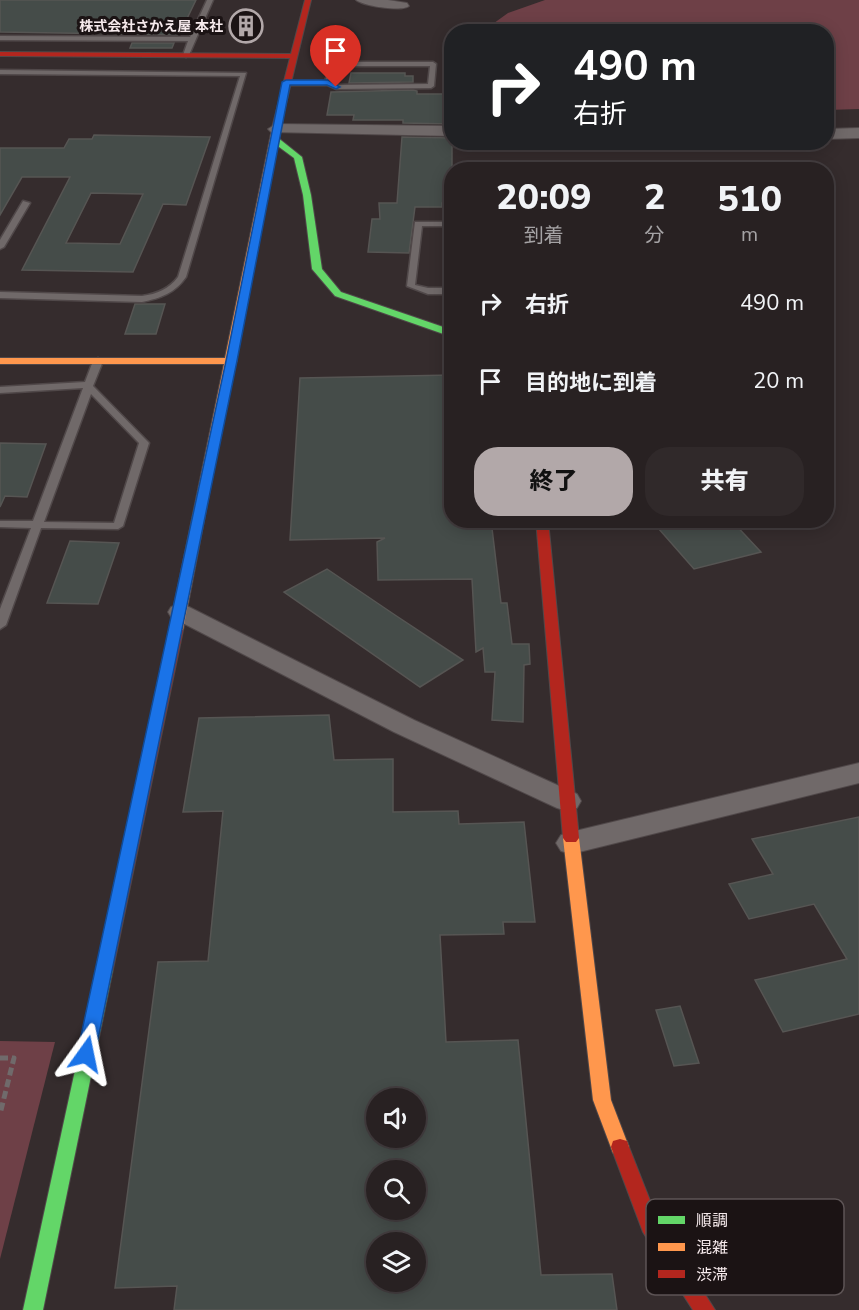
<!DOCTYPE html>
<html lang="ja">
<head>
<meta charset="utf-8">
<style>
  body { margin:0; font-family:"Nunito Sans","Noto Sans JP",sans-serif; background:#30292a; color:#f1f3f6; height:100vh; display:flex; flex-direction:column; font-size:22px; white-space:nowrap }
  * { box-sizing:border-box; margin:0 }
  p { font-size:20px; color:#a5a3a5 }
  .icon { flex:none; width:33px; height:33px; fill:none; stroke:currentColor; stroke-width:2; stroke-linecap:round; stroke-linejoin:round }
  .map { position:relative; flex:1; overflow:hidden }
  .drawer { position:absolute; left:444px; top:162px; width:390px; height:366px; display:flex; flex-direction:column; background:#282122; border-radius:24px; box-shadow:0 3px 15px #0003,0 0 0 2px #443e40 }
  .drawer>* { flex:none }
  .guide { position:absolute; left:444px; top:24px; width:390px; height:126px; border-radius:24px; box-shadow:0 3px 15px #0003,0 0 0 2px #443e40; background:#202124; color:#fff; overflow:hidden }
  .tools { position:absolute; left:366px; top:1088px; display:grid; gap:12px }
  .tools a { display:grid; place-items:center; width:60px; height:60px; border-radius:50%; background:#282122; box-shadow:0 3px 15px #0003,0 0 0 2px #443e40; font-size:30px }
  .pin { position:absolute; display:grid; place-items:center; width:51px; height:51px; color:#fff; margin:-62px -26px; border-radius:50% 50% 50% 0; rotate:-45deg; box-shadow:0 0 6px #0007 }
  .pin .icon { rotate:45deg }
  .me { position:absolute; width:66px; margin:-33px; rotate:12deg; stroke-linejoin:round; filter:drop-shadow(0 0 4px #0008) }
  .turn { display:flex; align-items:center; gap:21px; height:126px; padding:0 30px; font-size:27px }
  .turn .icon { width:78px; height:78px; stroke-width:2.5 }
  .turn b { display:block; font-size:42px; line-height:51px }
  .eta { display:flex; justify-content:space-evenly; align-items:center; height:102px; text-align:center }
  .eta b { font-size:36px; font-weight:800; line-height:42px }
  .cta { display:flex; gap:12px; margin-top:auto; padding:12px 30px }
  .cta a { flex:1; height:69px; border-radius:24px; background:#b2a8a9; color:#111; font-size:24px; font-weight:800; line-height:69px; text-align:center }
  .cta a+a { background:#30292a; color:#f1f3f6 }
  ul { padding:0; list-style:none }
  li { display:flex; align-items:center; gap:18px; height:78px; padding:0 30px }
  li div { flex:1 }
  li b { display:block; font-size:22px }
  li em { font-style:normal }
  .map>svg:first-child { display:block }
</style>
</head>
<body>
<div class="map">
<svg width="859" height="1310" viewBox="0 0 859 1310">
  <rect width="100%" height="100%" fill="#352c2d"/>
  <g fill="#6e4047">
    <path d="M 545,0 L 859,0 L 859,109 L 827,110 L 826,32 L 483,31 L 508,13 Z"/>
    <path d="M 0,1041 L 55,1042 L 0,1259 Z"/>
  </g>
  <g fill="#454c49" stroke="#565553" stroke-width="1.5" fill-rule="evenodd">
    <path d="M 0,0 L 196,0 L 179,35 L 0,32 Z"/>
    <path d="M 132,43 L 174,43 L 172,48 L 130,48 Z"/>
    <path d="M 351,73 L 405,73 L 405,76 L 413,76 L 413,82 L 349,83 Z"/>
    <path d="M 413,90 L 417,91 L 417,94 L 452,94 L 452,124 L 403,123 L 403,120 L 353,120 L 354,115 L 327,115 L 331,92 Z"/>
    <path d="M 94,135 L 210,137 L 186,205 L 163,204 L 133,272 L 22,270 L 70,177 L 22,177 L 0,215 L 0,148 L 64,148 L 69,139 L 92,139 ZM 91,193 L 143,194 L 120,244 L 66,243 Z"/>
    <path d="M 402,137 L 452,138 L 452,203 L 442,203 L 442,207 L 415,207 L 409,253 L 368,252 L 372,219 L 380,219 L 379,203 L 397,203 Z"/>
    <path d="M 135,304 L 165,304 L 156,334 L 125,334 Z"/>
    <path d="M 452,375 L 452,520 L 491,520 L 501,603 L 507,603 L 512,644 L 529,644 L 530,664 L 524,665 L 523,722 L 492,720 L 495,672 L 485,672 L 483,648 L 476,652 L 472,579 L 378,580 L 377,542 L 385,538 L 290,540 L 300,378 Z"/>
    <path d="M 0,443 L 46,444 L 27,497 L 5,496 L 0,507 Z"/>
    <path d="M 651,520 L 731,520 L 761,552 L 694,569 Z"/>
    <path d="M 70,541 L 119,543 L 98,604 L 47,603 Z"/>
    <path d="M 327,569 L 395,615 L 463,660 L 420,687 L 284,592 Z"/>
    <path d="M 329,715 L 334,760 L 393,759 L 393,812 L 458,811 L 459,824 L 524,822 L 535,922 L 503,922 L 504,934 L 440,935 L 446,1042 L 518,1040 L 541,1275 L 612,1274 L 617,1310 L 174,1310 L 177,1286 L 115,1288 L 158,962 L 208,961 L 223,811 L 183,812 L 199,718 ZM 376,1098 L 416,1098 L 416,1137 L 376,1137 ZM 376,1170 L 416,1170 L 416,1209 L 376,1209 ZM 376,1242 L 416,1242 L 416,1281 L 376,1281 Z"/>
    <path d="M 859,817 L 859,1014 L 783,1032 L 755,980 L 847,959 L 814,904 L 749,919 L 729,884 L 773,874 L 752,839 Z"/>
    <path d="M 680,1006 L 699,1063 L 674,1066 L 656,1010 Z"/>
  </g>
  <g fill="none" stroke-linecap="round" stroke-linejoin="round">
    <defs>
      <g id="lane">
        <path d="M 207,0 L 213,0 L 189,55 L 186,57 L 183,55 L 188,41 L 0,40 L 0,36 L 190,37 Z"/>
        <path d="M 334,62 L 433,62 L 436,64 L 434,86 L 431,88 L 336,89 L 327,85 L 286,85 L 283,83 L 286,81 L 325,81 L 331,64 ZM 337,66 L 430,66 L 428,84 L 337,85 L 332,82 Z"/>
        <path d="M 0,70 L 246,73 L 186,277 C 175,293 161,298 142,302 L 0,298 L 0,292 L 142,296 C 157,294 169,289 178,277 L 240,76 L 0,74 Z"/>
        <path d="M 23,201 L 30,203 L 4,247 L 0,249 L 0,240 Z"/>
        <path d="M 415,222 L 452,222 L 452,226 L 422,226 L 415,285 L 428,288 L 452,288 L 452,294 L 428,294 L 407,286 Z"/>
        <path d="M 98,358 L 103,361 L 93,386 L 149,443 L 123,526 L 118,529 L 41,528 L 6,625 L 0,629 L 0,609 L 31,528 L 0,527 L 0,521 L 33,521 L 83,388 L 0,393 L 0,387 L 85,382 L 93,361 ZM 91,394 L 139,443 L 114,523 L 44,522 Z"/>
      </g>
      <g id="street">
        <path d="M 356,0 L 388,0 L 407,3 L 409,6 C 402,12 363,6 356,0 Z"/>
        <path d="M 276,124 L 452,126 L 452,136 L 271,132 L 268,129 Z"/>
        <path d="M 859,128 L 859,138 L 826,139 L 826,129 Z"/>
        <path d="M 180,604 L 189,607 L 414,720 L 577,794 L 581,801 L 577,808 L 567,811 L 557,808 L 394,732 L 171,617 L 168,612 L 171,607 Z"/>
        <path d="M 859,763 L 859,783 L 571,854 L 561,851 L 556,843 L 561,835 L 571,832 Z"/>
      </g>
      <g id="fast">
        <path d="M 271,137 L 277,137 L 302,157 L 311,195 L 322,269 L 341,292 L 452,330 L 452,337 L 335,296 L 312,269 L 303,195 L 294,158 L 271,141 Z"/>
        <path d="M 105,962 L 111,964 L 113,969 L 43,1310 L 23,1310 L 97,969 L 99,964 Z"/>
      </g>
      <g id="slow">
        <path d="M 277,122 L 281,124 L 235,359 L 237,361 L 234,364 L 183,630 L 176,634 L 169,630 L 224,364 L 0,364 L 0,358 L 225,358 L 273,124 Z"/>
        <path d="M 571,832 L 576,834 L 579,838 L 611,1100 L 629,1147 L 627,1153 L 620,1155 L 613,1153 L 593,1100 L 563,838 L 566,834 Z"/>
      </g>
      <g id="jam">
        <path d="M 305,0 L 311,0 L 281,124 L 277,126 L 273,124 L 290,58 L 0,56 L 0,52 L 291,54 Z"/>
        <path d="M 536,520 L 548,520 L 579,838 L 576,842 L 566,842 L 563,838 Z"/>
        <path d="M 176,626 L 183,630 L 113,969 L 111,974 L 105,976 L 99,974 L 97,969 L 169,630 Z"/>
        <path d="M 620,1139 L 627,1141 L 629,1147 L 658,1221 L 715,1310 L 693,1310 L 643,1232 L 611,1147 L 613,1141 Z"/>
      </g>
    </defs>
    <use href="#lane" stroke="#504849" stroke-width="3"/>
    <use href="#street" stroke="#504849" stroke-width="2"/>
    <use href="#fast" stroke="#504849" stroke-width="2"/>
    <use href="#slow" stroke="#504849" stroke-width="2"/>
    <use href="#jam" stroke="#504849" stroke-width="2"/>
    <path stroke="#706a6b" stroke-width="5" stroke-dasharray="8 4" stroke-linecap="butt" d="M 0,1058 L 14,1058 L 0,1114"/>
    <use href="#lane" fill="#706969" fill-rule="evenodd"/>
    <use href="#street" fill="#706969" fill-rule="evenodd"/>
    <use href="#fast" fill="#63d668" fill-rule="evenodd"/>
    <use href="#slow" fill="#ff974d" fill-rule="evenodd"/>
    <use href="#jam" fill="#b3261e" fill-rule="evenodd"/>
  </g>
  <path fill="#1a73e8" stroke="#114b97" stroke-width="1.5" d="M 286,80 L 328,80 L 340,87 L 336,89 L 327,85 L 290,85 L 237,361 L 95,1054 L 93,1059 L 86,1062 L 80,1059 L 77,1054 L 226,361 L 282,82 Z"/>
  <defs>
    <symbol id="building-ring" viewBox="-11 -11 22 22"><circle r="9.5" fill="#1b1314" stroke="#b2a8a9" stroke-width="1.5"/><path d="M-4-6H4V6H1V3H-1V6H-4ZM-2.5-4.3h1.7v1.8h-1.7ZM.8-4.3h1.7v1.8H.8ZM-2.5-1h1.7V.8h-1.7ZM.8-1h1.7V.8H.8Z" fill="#b2a8a9"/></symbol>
  </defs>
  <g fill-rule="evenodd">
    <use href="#building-ring" x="227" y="7" width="38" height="38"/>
  </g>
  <g text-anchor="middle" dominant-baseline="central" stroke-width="6" stroke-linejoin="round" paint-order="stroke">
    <g font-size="14" font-weight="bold" fill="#f6eaec" stroke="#1b1314" text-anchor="end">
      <text x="223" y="26">株式会社さかえ屋 本社</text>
    </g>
  </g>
  <rect x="646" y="1199" width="198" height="96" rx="9" fill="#1b1314" stroke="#5d5455" stroke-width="1.5"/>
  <rect x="658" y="1216" width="27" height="8" fill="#63d668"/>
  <rect x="658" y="1243" width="27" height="8" fill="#ff974d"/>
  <rect x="658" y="1270" width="27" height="8" fill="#b3261e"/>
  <g font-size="16" fill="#f6eaec">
    <text x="696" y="1226">順調</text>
    <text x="696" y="1253">混雑</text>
    <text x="696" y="1280">渋滞</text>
  </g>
</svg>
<div class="tools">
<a><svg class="icon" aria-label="sound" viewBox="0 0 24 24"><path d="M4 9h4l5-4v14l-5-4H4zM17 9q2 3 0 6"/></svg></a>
<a><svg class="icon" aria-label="search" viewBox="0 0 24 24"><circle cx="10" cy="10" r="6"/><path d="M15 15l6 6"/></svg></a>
<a><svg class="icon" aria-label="layers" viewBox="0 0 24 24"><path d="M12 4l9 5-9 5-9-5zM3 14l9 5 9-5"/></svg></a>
</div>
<div class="pin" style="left:336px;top:87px;background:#d93025"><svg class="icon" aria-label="arrive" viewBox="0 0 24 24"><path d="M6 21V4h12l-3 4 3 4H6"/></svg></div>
<svg class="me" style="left:86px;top:1054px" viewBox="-20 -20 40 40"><path d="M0-17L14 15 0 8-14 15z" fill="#1a73e8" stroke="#fff" stroke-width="4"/></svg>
<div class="guide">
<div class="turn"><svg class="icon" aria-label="right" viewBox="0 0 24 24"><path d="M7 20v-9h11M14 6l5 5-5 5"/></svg><div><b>490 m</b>右折</div></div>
</div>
<section class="drawer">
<div class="eta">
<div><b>20:09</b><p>到着</p></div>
<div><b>2</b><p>分</p></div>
<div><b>510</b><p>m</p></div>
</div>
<ul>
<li><svg class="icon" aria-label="right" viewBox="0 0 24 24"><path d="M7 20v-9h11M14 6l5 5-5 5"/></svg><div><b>右折</b></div><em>490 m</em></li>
<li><svg class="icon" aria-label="arrive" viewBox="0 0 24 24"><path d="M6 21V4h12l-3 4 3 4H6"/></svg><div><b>目的地に到着</b></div><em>20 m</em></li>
</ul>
<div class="cta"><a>終了</a><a>共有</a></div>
</section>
</div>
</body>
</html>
